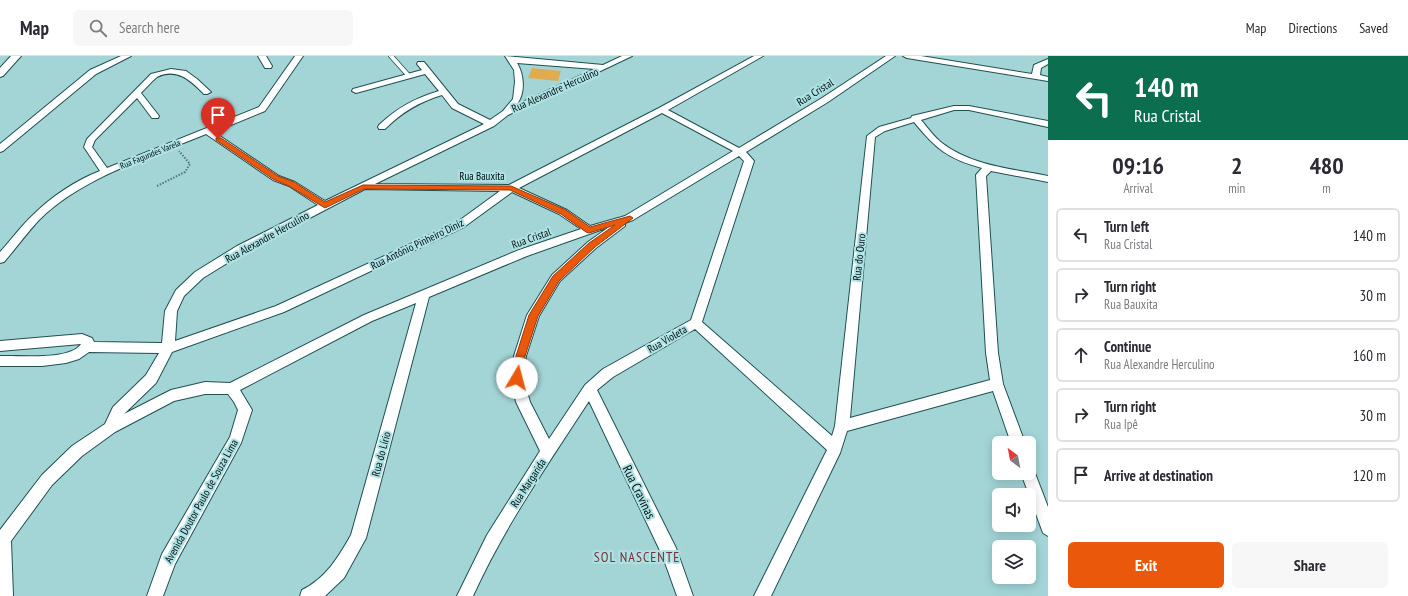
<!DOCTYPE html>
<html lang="en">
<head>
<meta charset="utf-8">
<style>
  body { margin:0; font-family:"PT Sans Narrow",sans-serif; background:#f7f7f7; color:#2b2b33; height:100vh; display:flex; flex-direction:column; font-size:15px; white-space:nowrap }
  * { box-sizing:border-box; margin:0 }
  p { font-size:13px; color:#7c7c81 }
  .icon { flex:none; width:22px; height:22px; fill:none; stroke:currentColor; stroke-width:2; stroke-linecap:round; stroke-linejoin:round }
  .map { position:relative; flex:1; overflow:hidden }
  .drawer { display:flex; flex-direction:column; background:#fff; width:360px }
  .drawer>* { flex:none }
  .guide { background:#0b6e4f; color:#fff; overflow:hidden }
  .needle { width:26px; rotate:328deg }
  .fabs { position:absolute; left:992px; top:380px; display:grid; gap:8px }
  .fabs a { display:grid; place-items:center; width:44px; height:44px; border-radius:6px; background:#fff; box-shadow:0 2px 10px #0003; font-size:20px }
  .pin { position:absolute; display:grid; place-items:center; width:34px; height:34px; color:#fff; margin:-41px -17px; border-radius:50% 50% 50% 0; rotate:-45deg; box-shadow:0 0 4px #0007 }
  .pin .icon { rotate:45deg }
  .me { position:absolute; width:44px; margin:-22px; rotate:8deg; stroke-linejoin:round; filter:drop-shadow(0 0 3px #0008) }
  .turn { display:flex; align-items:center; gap:14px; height:84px; padding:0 20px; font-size:18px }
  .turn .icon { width:52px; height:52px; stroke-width:2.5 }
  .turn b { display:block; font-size:28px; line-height:34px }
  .eta { display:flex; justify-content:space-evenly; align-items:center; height:68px; text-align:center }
  .eta b { font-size:24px; font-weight:600; line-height:28px }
  .action { display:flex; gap:8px; margin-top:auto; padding:8px 20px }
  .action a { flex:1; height:46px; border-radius:6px; background:#ea580c; color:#fff; font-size:16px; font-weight:600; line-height:46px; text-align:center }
  .action a+a { background:#f7f7f7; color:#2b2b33 }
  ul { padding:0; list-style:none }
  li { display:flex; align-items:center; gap:12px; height:54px; margin:0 8px 6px; padding:0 12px; border:2px solid #e1e1e2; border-radius:6px }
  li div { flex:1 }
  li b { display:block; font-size:15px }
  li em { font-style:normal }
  header { display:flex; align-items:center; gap:24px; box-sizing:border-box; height:56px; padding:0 20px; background:#fff; border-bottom:1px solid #e1e1e2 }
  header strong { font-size:19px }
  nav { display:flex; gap:22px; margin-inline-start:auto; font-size:14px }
  .search { width:280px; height:36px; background:#f7f7f7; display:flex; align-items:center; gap:10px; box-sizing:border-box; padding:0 14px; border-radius:6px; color:#7c7c81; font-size:15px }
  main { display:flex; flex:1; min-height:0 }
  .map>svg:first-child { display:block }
</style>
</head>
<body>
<header>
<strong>Map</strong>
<div class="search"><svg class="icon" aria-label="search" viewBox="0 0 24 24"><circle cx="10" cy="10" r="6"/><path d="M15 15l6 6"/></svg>Search here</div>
<nav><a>Map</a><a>Directions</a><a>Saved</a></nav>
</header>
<main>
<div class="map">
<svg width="1048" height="540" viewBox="0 0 1048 540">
  <rect width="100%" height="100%" fill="#a3d5d7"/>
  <path fill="#e0ac4f" d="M 532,12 L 561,15 L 558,25 L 528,22 Z"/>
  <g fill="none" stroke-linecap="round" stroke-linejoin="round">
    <defs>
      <path id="service" d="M 391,0 L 408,19"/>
      <g id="minor">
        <path d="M 121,0 L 131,0 L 96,18 L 3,95 L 0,96 L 0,88 L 90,14 Z"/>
        <path d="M 258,0 L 266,0 L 272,10 L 271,12 L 265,12 Z"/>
        <path d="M 295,0 L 303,0 L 265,55 L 214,76 L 279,120 L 295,126 L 325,145 L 484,68 L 452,52 L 442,39 C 419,46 402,56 385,73 L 379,73 L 378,71 L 379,69 C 397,52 415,42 439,35 L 425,18 L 356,37 L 352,35 L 353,33 L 422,14 L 417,8 L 418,6 L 424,6 L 458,48 L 490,64 L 503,55 L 513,43 L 515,26 L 514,14 L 505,0 L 603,9 L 622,0 L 632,0 L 508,59 L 494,70 L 375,128 L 509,129 L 659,52 L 754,0 L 763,0 L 668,54 L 739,92 L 822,42 L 886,0 L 895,0 L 828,46 L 746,96 L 754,105 L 702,266 L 832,380 L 835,370 L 867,80 L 879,71 L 911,62 L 912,60 L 954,50 L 969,50 L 1048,65 L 1048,71 L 969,54 L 954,54 L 921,64 C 928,72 934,81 942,87 C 972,110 1013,113 1048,120 L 1048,126 L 991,115 L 986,120 L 998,297 L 1003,328 L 1025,387 L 1011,387 L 993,335 L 847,375 L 840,397 L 771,540 L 754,540 L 827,394 L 695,273 L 613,321 L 597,334 L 676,492 L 693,540 L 677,540 L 663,501 L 589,345 C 548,408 504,471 473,540 L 457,540 L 487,479 L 540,395 L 516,346 L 511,322 L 514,300 L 527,259 L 552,219 L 588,186 L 609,171 L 527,200 L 429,241 L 366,482 L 344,522 L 325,540 L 300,540 L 302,534 C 326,522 338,502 351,479 L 416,247 L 372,265 L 240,334 L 252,354 L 241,387 L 175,508 L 163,540 L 147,540 L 162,498 L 230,381 L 238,354 L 234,346 L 228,338 L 205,338 L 174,345 L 115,376 L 82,400 L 52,429 L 11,485 L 13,540 L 0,540 L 0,474 L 42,419 L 72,390 L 105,368 L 113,351 L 146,319 L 159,297 L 89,296 L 79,303 L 66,307 L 42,310 L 0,310 L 0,300 C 19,299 70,305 81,288 L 0,295 L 0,285 L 82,278 L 92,282 L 94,286 L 162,287 L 165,255 L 176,234 L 195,216 L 237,190 L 318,149 L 289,130 L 273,124 L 206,78 C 151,101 82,121 39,164 C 27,177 16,192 4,206 L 0,207 L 0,196 C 11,184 21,170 33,159 C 51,141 76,124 100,115 L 84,91 L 87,83 L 151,18 L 171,13 L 186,15 L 197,23 L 211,36 L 207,38 L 204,38 C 191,25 177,11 157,21 C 152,25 146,32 141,37 L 159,60 L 158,62 L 152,62 L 137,42 L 95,84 L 92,91 L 107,112 L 259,51 ZM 517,7 L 595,13 L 516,49 C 526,38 524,18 517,7 ZM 662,57 L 733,95 L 625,160 L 590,170 L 567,154 L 519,132 ZM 914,66 C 936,93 948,103 982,112 L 976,119 L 986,297 L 990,324 L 850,362 L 875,81 L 885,75 ZM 739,100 L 744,105 L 691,264 L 603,313 L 585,329 L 549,383 L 530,346 L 523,322 L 526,300 L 539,260 L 560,225 L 596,192 L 625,170 L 625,167 L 633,164 ZM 365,133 L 500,135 L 456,167 L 276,250 L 175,285 L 177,255 L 184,240 L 203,222 L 245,196 ZM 512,136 L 559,158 L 581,173 L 519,194 L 364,259 L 230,327 L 205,326 L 171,334 L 124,358 L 156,327 L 172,296 L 284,256 L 464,171 Z"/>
        <path d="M 903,0 L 921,0 L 1032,18 L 1034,9 L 1048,3 L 1048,8 L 1041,12 L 1040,19 L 1048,21 L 1048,25 L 907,2 Z"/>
        <path d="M 1029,411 L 1033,412 L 1048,451 L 1048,480 L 1043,477 L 1021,417 L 1029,417 Z"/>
      </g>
      <path id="tertiary" d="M 11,0 L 21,0 L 3,20 L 0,21 L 0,12 Z"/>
    </defs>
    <use href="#service" stroke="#1f5052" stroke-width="5.5"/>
    <use href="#minor" stroke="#1f5052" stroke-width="2"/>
    <use href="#tertiary" stroke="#1f5052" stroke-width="2"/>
    <path stroke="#547576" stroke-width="2" stroke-dasharray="1.5 1.5" stroke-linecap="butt" d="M 157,130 L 185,116 L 190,108 L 179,95"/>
    <use href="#service" stroke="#fff" stroke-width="4"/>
    <use href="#minor" fill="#fff" fill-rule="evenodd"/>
    <use href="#tertiary" fill="#fff" fill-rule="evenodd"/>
  </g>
  <path fill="#ea580c" stroke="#983908" d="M 216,82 L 221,82 L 278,120 L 294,126 L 325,146 L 363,129 L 511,130 L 566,154 L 590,171 L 630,160 L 633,162 L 595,191 L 559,225 L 538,260 L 525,300 L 522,322 L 521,325 L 514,325 L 512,322 L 516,300 L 529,259 L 553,220 L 589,187 L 615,169 L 589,177 L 586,176 L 561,158 L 510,134 L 364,133 L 325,152 L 289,130 L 273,123 L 216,84 Z"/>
  <g text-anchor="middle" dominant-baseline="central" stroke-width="4" stroke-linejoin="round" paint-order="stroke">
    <g font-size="9" fill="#000f10" stroke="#afe2e4">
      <text transform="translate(150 98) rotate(-22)">Rua Fagundes Varela</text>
    </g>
    <g font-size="11" fill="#000f10" stroke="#afe2e4">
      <text transform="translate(555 34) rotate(-24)">Rua Alexandre Herculino</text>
      <text transform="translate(815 36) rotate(-32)">Rua Cristal</text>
      <text x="482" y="120">Rua Bauxita</text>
      <text transform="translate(267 181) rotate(-29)">Rua Alexandre Herculino</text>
      <text transform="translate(531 182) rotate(-20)">Rua Cristal</text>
      <text transform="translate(417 188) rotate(-26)">Rua Antônio Pinheiro Diniz</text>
      <text transform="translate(859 201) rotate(-84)">Rua do Ouro</text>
      <text transform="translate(667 283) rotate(-30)">Rua Violeta</text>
      <text transform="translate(381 398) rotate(-75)">Rua do Lírio</text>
      <text transform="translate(528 427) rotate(-57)">Rua Margarida</text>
      <text transform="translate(201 445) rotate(-61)">Avenida Doutor Paulo de Souza Lima</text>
    </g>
    <g font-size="13" fill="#000f10" stroke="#afe2e4">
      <text transform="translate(639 436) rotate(64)">Rua Cravinas</text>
    </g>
    <g font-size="14" letter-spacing="1" fill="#773034" stroke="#afe2e4">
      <text x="637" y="501">SOL NASCENTE</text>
    </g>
  </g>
</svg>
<div class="fabs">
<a><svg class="needle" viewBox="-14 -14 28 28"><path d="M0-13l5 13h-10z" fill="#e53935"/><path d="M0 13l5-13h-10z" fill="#7c7c81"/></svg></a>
<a><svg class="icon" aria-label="sound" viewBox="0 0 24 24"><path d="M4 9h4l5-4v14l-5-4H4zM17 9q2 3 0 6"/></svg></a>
<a><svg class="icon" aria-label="layers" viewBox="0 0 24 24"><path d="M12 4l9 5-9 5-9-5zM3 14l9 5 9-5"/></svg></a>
</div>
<div class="pin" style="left:218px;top:83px;background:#d93025"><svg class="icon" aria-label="arrive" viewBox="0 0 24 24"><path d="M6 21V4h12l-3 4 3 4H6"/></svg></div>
<svg class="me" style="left:517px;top:322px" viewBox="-20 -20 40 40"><circle r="19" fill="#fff"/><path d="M0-13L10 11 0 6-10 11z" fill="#ea580c"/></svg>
</div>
<section class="drawer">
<div class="guide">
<div class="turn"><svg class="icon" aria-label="left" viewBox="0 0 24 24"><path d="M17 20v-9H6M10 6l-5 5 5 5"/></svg><div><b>140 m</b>Rua Cristal</div></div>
</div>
<div class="eta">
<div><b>09:16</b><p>Arrival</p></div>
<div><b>2</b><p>min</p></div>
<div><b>480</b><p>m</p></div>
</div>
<ul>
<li><svg class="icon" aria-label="left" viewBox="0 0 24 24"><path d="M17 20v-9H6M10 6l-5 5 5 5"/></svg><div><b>Turn left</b><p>Rua Cristal</p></div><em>140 m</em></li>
<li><svg class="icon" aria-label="right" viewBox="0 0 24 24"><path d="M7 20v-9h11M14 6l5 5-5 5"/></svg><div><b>Turn right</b><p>Rua Bauxita</p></div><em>30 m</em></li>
<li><svg class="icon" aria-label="ahead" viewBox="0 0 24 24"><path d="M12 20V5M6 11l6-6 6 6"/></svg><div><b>Continue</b><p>Rua Alexandre Herculino</p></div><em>160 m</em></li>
<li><svg class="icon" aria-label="right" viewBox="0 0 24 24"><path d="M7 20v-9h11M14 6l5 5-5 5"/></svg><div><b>Turn right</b><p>Rua Ipê</p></div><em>30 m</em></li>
<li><svg class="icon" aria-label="arrive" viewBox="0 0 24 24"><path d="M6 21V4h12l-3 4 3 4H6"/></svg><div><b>Arrive at destination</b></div><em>120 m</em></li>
</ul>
<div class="action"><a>Exit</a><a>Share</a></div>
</section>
</main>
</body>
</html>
